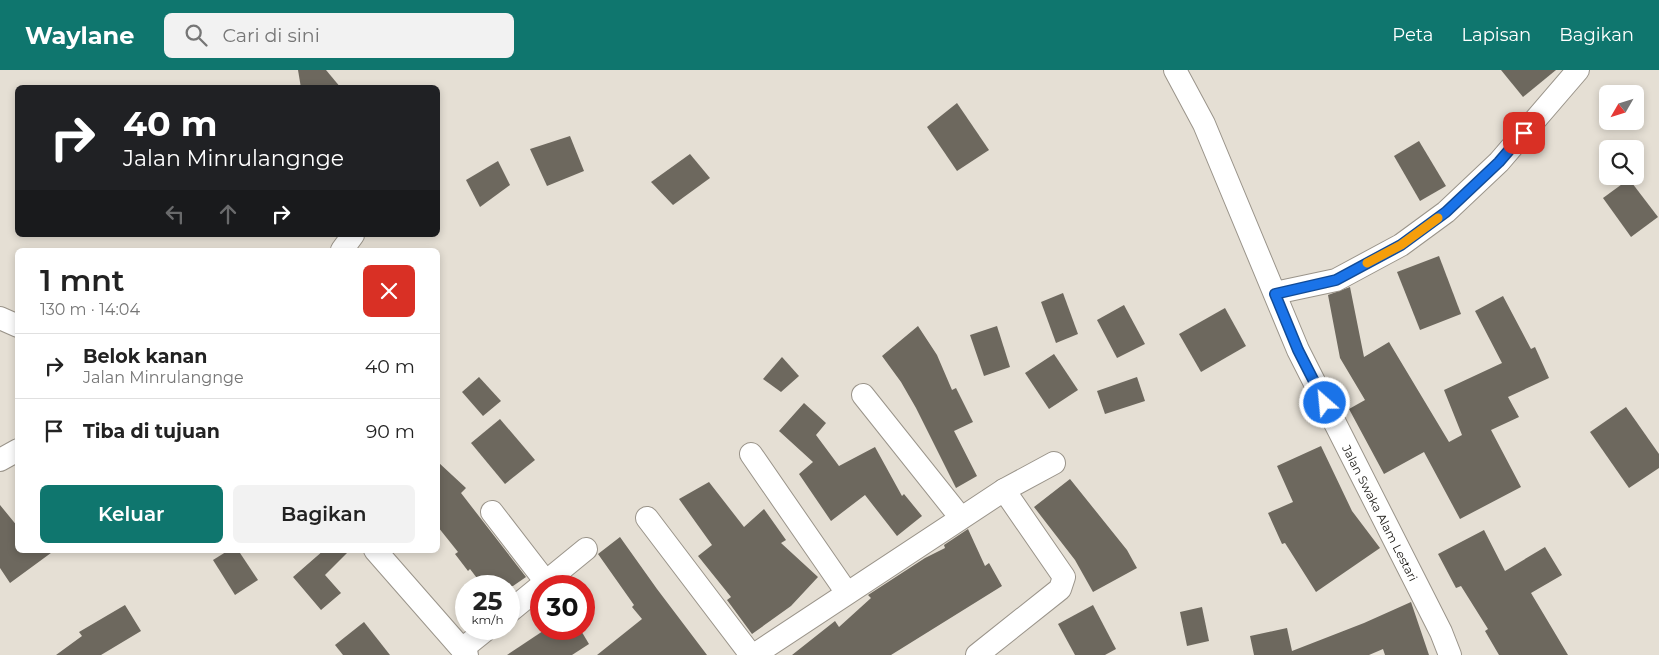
<!DOCTYPE html>
<html lang="id">
<head>
<meta charset="utf-8">
<style>
  body { margin:0; font-family:Montserrat,sans-serif; background:#f2f2f2; color:#222; height:100vh; display:flex; flex-direction:column; font-size:19px; white-space:nowrap }
  * { box-sizing:border-box; margin:0 }
  p { font-size:16px; color:#767676 }
  .icon { flex:none; width:28px; height:28px; fill:none; stroke:currentColor; stroke-width:2; stroke-linecap:round; stroke-linejoin:round }
  .map { position:relative; flex:1; overflow:hidden }
  .drawer { position:absolute; left:15px; top:178px; width:425px; height:305px; display:flex; flex-direction:column; background:#fff; border-radius:8px; box-shadow:0 2px 8px #0003 }
  .drawer>* { flex:none }
  .top-card { position:absolute; left:15px; top:15px; width:425px; height:152px; border-radius:8px; box-shadow:0 2px 8px #0003; background:#202124; color:#fff; overflow:hidden }
  .needle { width:32px; rotate:231deg }
  .controls { position:absolute; left:1599px; top:15px; display:grid; gap:10px }
  .controls a { display:grid; place-items:center; width:45px; height:45px; border-radius:8px; background:#fff; box-shadow:0 2px 8px #0003; font-size:25px }
  .speed { position:absolute; left:455px; top:505px; display:flex; gap:10px; font-size:25px; font-weight:700; text-align:center }
  .speed>* { display:grid; place-content:center; width:65px; height:65px; border-radius:50%; background:#fff; box-shadow:0 2px 8px #0003; line-height:1 }
  .speed small { font-size:12px; font-weight:400 }
  .speed .limit { border:8px solid #d22; background:#fff; color:#111 }
  .pin { position:absolute; display:grid; place-items:center; width:42px; height:42px; color:#fff; margin:-21px; border-radius:10px; box-shadow:0 2px 8px #0006 }
  .me { position:absolute; width:55px; margin:-28px; rotate:333deg; stroke-linejoin:round; filter:drop-shadow(0 0 4px #0008) }
  .turn { display:flex; align-items:center; gap:18px; height:105px; padding:0 25px; font-size:22px }
  .turn .icon { width:65px; height:65px; stroke-width:2.5 }
  .turn b { display:block; font-size:35px; line-height:42px }
  .lanes { display:flex; align-items:center; height:48px; padding:0 25px; background:#0003; justify-content:center; gap:25px; direction:ltr }
  .lanes .off { opacity:.35 }
  .round { display:grid; place-items:center; flex:none; width:52px; height:52px; border-radius:8px; background:#f2f2f2 }
  .summary { display:flex; align-items:center; justify-content:space-between; height:85px; padding:0 25px }
  h1 { font-size:30px; font-weight:600; line-height:38px }
  .action { display:flex; gap:10px; margin-top:auto; padding:10px 25px }
  .action a { flex:1; height:58px; border-radius:8px; background:#0f766e; color:#fff; font-size:20px; font-weight:600; line-height:58px; text-align:center }
  .action a+a { background:#f2f2f2; color:#222 }
  ul { padding:0; list-style:none }
  li { display:flex; align-items:center; gap:15px; height:65px; padding:0 25px; border-top:1px solid #e0e0e0 }
  li div { flex:1 }
  li b { display:block; font-size:19px }
  li em { font-style:normal }
  header { display:flex; align-items:center; gap:30px; box-sizing:border-box; height:70px; padding:0 25px; background:#0f766e; color:#fff }
  header strong { font-size:24px }
  nav { display:flex; gap:28px; margin-inline-start:auto; font-size:18px }
  .search { width:350px; height:45px; background:#f2f2f2; display:flex; align-items:center; gap:12px; box-sizing:border-box; padding:0 18px; border-radius:8px; color:#767676; font-size:19px }
  .map>svg:first-child { display:block }
</style>
</head>
<body>
<header>
<strong>Waylane</strong>
<div class="search"><svg class="icon" aria-label="search" viewBox="0 0 24 24"><circle cx="10" cy="10" r="6"/><path d="M15 15l6 6"/></svg>Cari di sini</div>
<nav><a>Peta</a><a>Lapisan</a><a>Bagikan</a></nav>
</header>
<div class="map">
<svg width="1659" height="585" viewBox="0 0 1659 585">
  <rect width="100%" height="100%" fill="#e5dfd4"/>
  <g fill="#6d685e">
    <path d="M 298,0 L 326,0 L 341,18 L 301,18 Z"/>
    <path d="M 1501,0 L 1556,0 L 1523,27 Z"/>
    <path d="M 957,33 L 989,80 L 957,101 L 927,57 Z"/>
    <path d="M 570,66 L 584,101 L 547,116 L 530,79 Z"/>
    <path d="M 1419,71 L 1446,116 L 1420,131 L 1394,86 Z"/>
    <path d="M 690,84 L 710,108 L 673,135 L 651,112 Z"/>
    <path d="M 498,91 L 510,115 L 480,137 L 466,110 Z"/>
    <path d="M 1629,109 L 1658,147 L 1631,167 L 1603,128 Z"/>
    <path d="M 1439,186 L 1461,244 L 1420,260 L 1397,202 Z"/>
    <path d="M 1350,217 L 1364,287 L 1389,272 L 1449,372 L 1462,365 L 1444,320 L 1502,293 L 1475,241 L 1503,226 L 1531,279 L 1535,277 L 1549,308 L 1508,327 L 1519,347 L 1491,360 L 1521,417 L 1460,449 L 1424,382 L 1384,404 L 1349,339 L 1365,330 L 1340,288 L 1328,225 Z"/>
    <path d="M 1063,223 L 1078,264 L 1056,273 L 1041,232 Z"/>
    <path d="M 1124,235 L 1145,274 L 1117,288 L 1097,250 Z"/>
    <path d="M 1225,238 L 1246,276 L 1201,302 L 1179,264 Z"/>
    <path d="M 918,256 L 937,285 L 952,320 L 956,318 L 973,352 L 954,361 L 977,406 L 956,418 L 916,338 L 901,312 L 882,286 Z"/>
    <path d="M 997,256 L 1010,297 L 984,306 L 970,265 Z"/>
    <path d="M 1054,284 L 1078,320 L 1049,339 L 1025,303 Z"/>
    <path d="M 782,287 L 799,306 L 781,322 L 763,309 Z"/>
    <path d="M 479,307 L 501,331 L 483,346 L 462,322 Z"/>
    <path d="M 1137,307 L 1145,331 L 1105,344 L 1097,321 Z"/>
    <path d="M 804,333 L 826,353 L 816,365 L 839,396 L 875,377 L 902,426 L 904,424 L 922,446 L 897,466 L 865,425 L 831,451 L 799,404 L 813,392 L 779,361 Z"/>
    <path d="M 1626,337 L 1659,384 L 1659,398 L 1629,418 L 1590,362 Z"/>
    <path d="M 500,349 L 535,390 L 505,414 L 471,373 Z"/>
    <path d="M 1321,376 L 1352,441 L 1380,478 L 1316,522 L 1285,473 L 1282,474 L 1268,443 L 1293,432 L 1277,396 Z"/>
    <path d="M 438,392 L 466,418 L 461,423 L 526,507 L 513,516 L 483,516 L 470,499 L 468,501 L 455,484 L 458,482 L 438,457 Z"/>
    <path d="M 1070,409 L 1127,480 L 1137,498 L 1093,522 L 1075,490 L 1034,437 Z"/>
    <path d="M 709,412 L 744,457 L 764,439 L 786,470 L 781,473 L 818,507 L 791,536 L 752,564 L 727,530 L 731,527 L 698,486 L 712,475 L 679,429 Z"/>
    <path d="M 0,435 L 18,457 L 18,480 L 55,480 L 10,513 L 0,498 Z"/>
    <path d="M 968,459 L 985,496 L 989,493 L 1002,516 L 891,585 L 792,585 L 835,551 L 839,557 L 871,528 L 868,525 L 925,488 L 945,478 L 944,475 Z"/>
    <path d="M 1484,460 L 1505,501 L 1545,477 L 1562,505 L 1531,523 L 1568,585 L 1499,585 L 1485,561 L 1488,559 L 1461,516 L 1456,518 L 1438,484 Z"/>
    <path d="M 620,467 L 657,519 L 707,585 L 597,585 L 642,549 L 632,537 L 634,535 L 598,484 Z"/>
    <path d="M 229,480 L 238,480 L 258,510 L 235,525 L 213,490 Z"/>
    <path d="M 324,480 L 350,480 L 325,505 L 341,523 L 321,540 L 293,507 Z"/>
    <path d="M 1411,532 L 1429,585 L 1385,585 L 1383,579 L 1369,585 L 1254,585 L 1250,566 L 1287,558 L 1292,581 L 1364,553 Z"/>
    <path d="M 125,535 L 141,561 L 101,585 L 56,585 L 82,566 L 79,562 Z"/>
    <path d="M 1093,535 L 1116,579 L 1105,585 L 1075,585 L 1058,554 Z"/>
    <path d="M 1202,537 L 1209,571 L 1187,576 L 1180,542 Z"/>
    <path d="M 364,552 L 390,585 L 343,585 L 335,575 Z"/>
    <path d="M 546,559 L 580,559 L 589,574 L 572,585 L 507,585 Z"/>
  </g>
  <g fill="none" stroke-linecap="round" stroke-linejoin="round">
    <defs>
      <g id="minor">
        <path d="M 1175,0 L 1204,54 L 1298,280 L 1441,562 L 1450,585"/>
        <path d="M 342,180 L 353,165"/>
        <path d="M 1275,223 L 1336,210 L 1401,175 L 1446,142 L 1499,92 L 1578,0"/>
        <path d="M 0,248 L 18,256"/>
        <path d="M 863,325 L 961,448"/>
        <path d="M 751,384 L 847,523"/>
        <path d="M 0,390 L 18,380"/>
        <path d="M 492,442 L 546,512"/>
        <path d="M 647,448 L 751,585"/>
        <path d="M 375,480 L 467,585"/>
        <path d="M 509,542 L 586,479"/>
        <path d="M 462,579 L 487,559"/>
        <path d="M 754,585 L 1004,420 L 1054,393"/>
        <path d="M 977,585 L 1060,519 L 1064,507 L 1004,420"/>
      </g>
    </defs>
    <use href="#minor" stroke="#9a948a" stroke-width="24"/>
    <use href="#minor" stroke="#fff" stroke-width="22"/>
  </g>
  <g fill="none" stroke-linecap="round" stroke-linejoin="round">
    <defs>
      <path id="route" d="M 1325,333 L 1298,280 L 1275,224 L 1336,210 L 1401,175 L 1446,142 L 1499,92 L 1524,63"/>
    </defs>
    <use href="#route" stroke="#114b97" stroke-width="12"/>
    <use href="#route" stroke="#1a73e8" stroke-width="9"/>
    <path stroke="#f59e0b" stroke-width="9" d="M 1367,193 L 1401,175 L 1438,148"/>
  </g>
  <g text-anchor="middle" dominant-baseline="central" stroke-width="4" stroke-linejoin="round" paint-order="stroke">
    <g font-size="12" fill="#1b1915" stroke="#fff">
      <text transform="translate(1380 443) rotate(63)">Jalan Swaka Alam Lestari</text>
    </g>
  </g>
</svg>
<div class="controls">
<a><svg class="needle" viewBox="-14 -14 28 28"><path d="M0-13l5 13h-10z" fill="#e53935"/><path d="M0 13l5-13h-10z" fill="#767676"/></svg></a>
<a><svg class="icon" aria-label="search" viewBox="0 0 24 24"><circle cx="10" cy="10" r="6"/><path d="M15 15l6 6"/></svg></a>
</div>
<div class="speed"><div>25<small>km/h</small></div><div class="limit">30</div></div>
<div class="pin" style="left:1524px;top:63px;background:#d93025"><svg class="icon" aria-label="arrive" viewBox="0 0 24 24"><path d="M6 21V4h12l-3 4 3 4H6"/></svg></div>
<svg class="me" style="left:1325px;top:333px" viewBox="-20 -20 40 40"><circle r="17" fill="#1a73e8" stroke="#fff" stroke-width="3"/><path d="M0-11L8 9 0 5-8 9z" fill="#fff"/></svg>
<div class="top-card">
<div class="turn"><svg class="icon" aria-label="right" viewBox="0 0 24 24"><path d="M7 20v-9h11M14 6l5 5-5 5"/></svg><div><b>40 m</b>Jalan Minrulangnge</div></div>
<div class="lanes"><svg class="icon off" aria-label="left" viewBox="0 0 24 24"><path d="M17 20v-9H6M10 6l-5 5 5 5"/></svg><svg class="icon off" aria-label="ahead" viewBox="0 0 24 24"><path d="M12 20V5M6 11l6-6 6 6"/></svg><svg class="icon" aria-label="right" viewBox="0 0 24 24"><path d="M7 20v-9h11M14 6l5 5-5 5"/></svg></div>
</div>
<section class="drawer">
<div class="summary"><div><h1>1 mnt</h1><p>130 m · 14:04</p></div><a class="round" style="background:#d93025;color:#fff"><svg class="icon" aria-label="close" viewBox="0 0 24 24"><path d="M6 6l12 12M18 6L6 18"/></svg></a></div>
<ul>
<li><svg class="icon" aria-label="right" viewBox="0 0 24 24"><path d="M7 20v-9h11M14 6l5 5-5 5"/></svg><div><b>Belok kanan</b><p>Jalan Minrulangnge</p></div><em>40 m</em></li>
<li><svg class="icon" aria-label="arrive" viewBox="0 0 24 24"><path d="M6 21V4h12l-3 4 3 4H6"/></svg><div><b>Tiba di tujuan</b></div><em>90 m</em></li>
</ul>
<div class="action"><a>Keluar</a><a>Bagikan</a></div>
</section>
</div>
</body>
</html>
